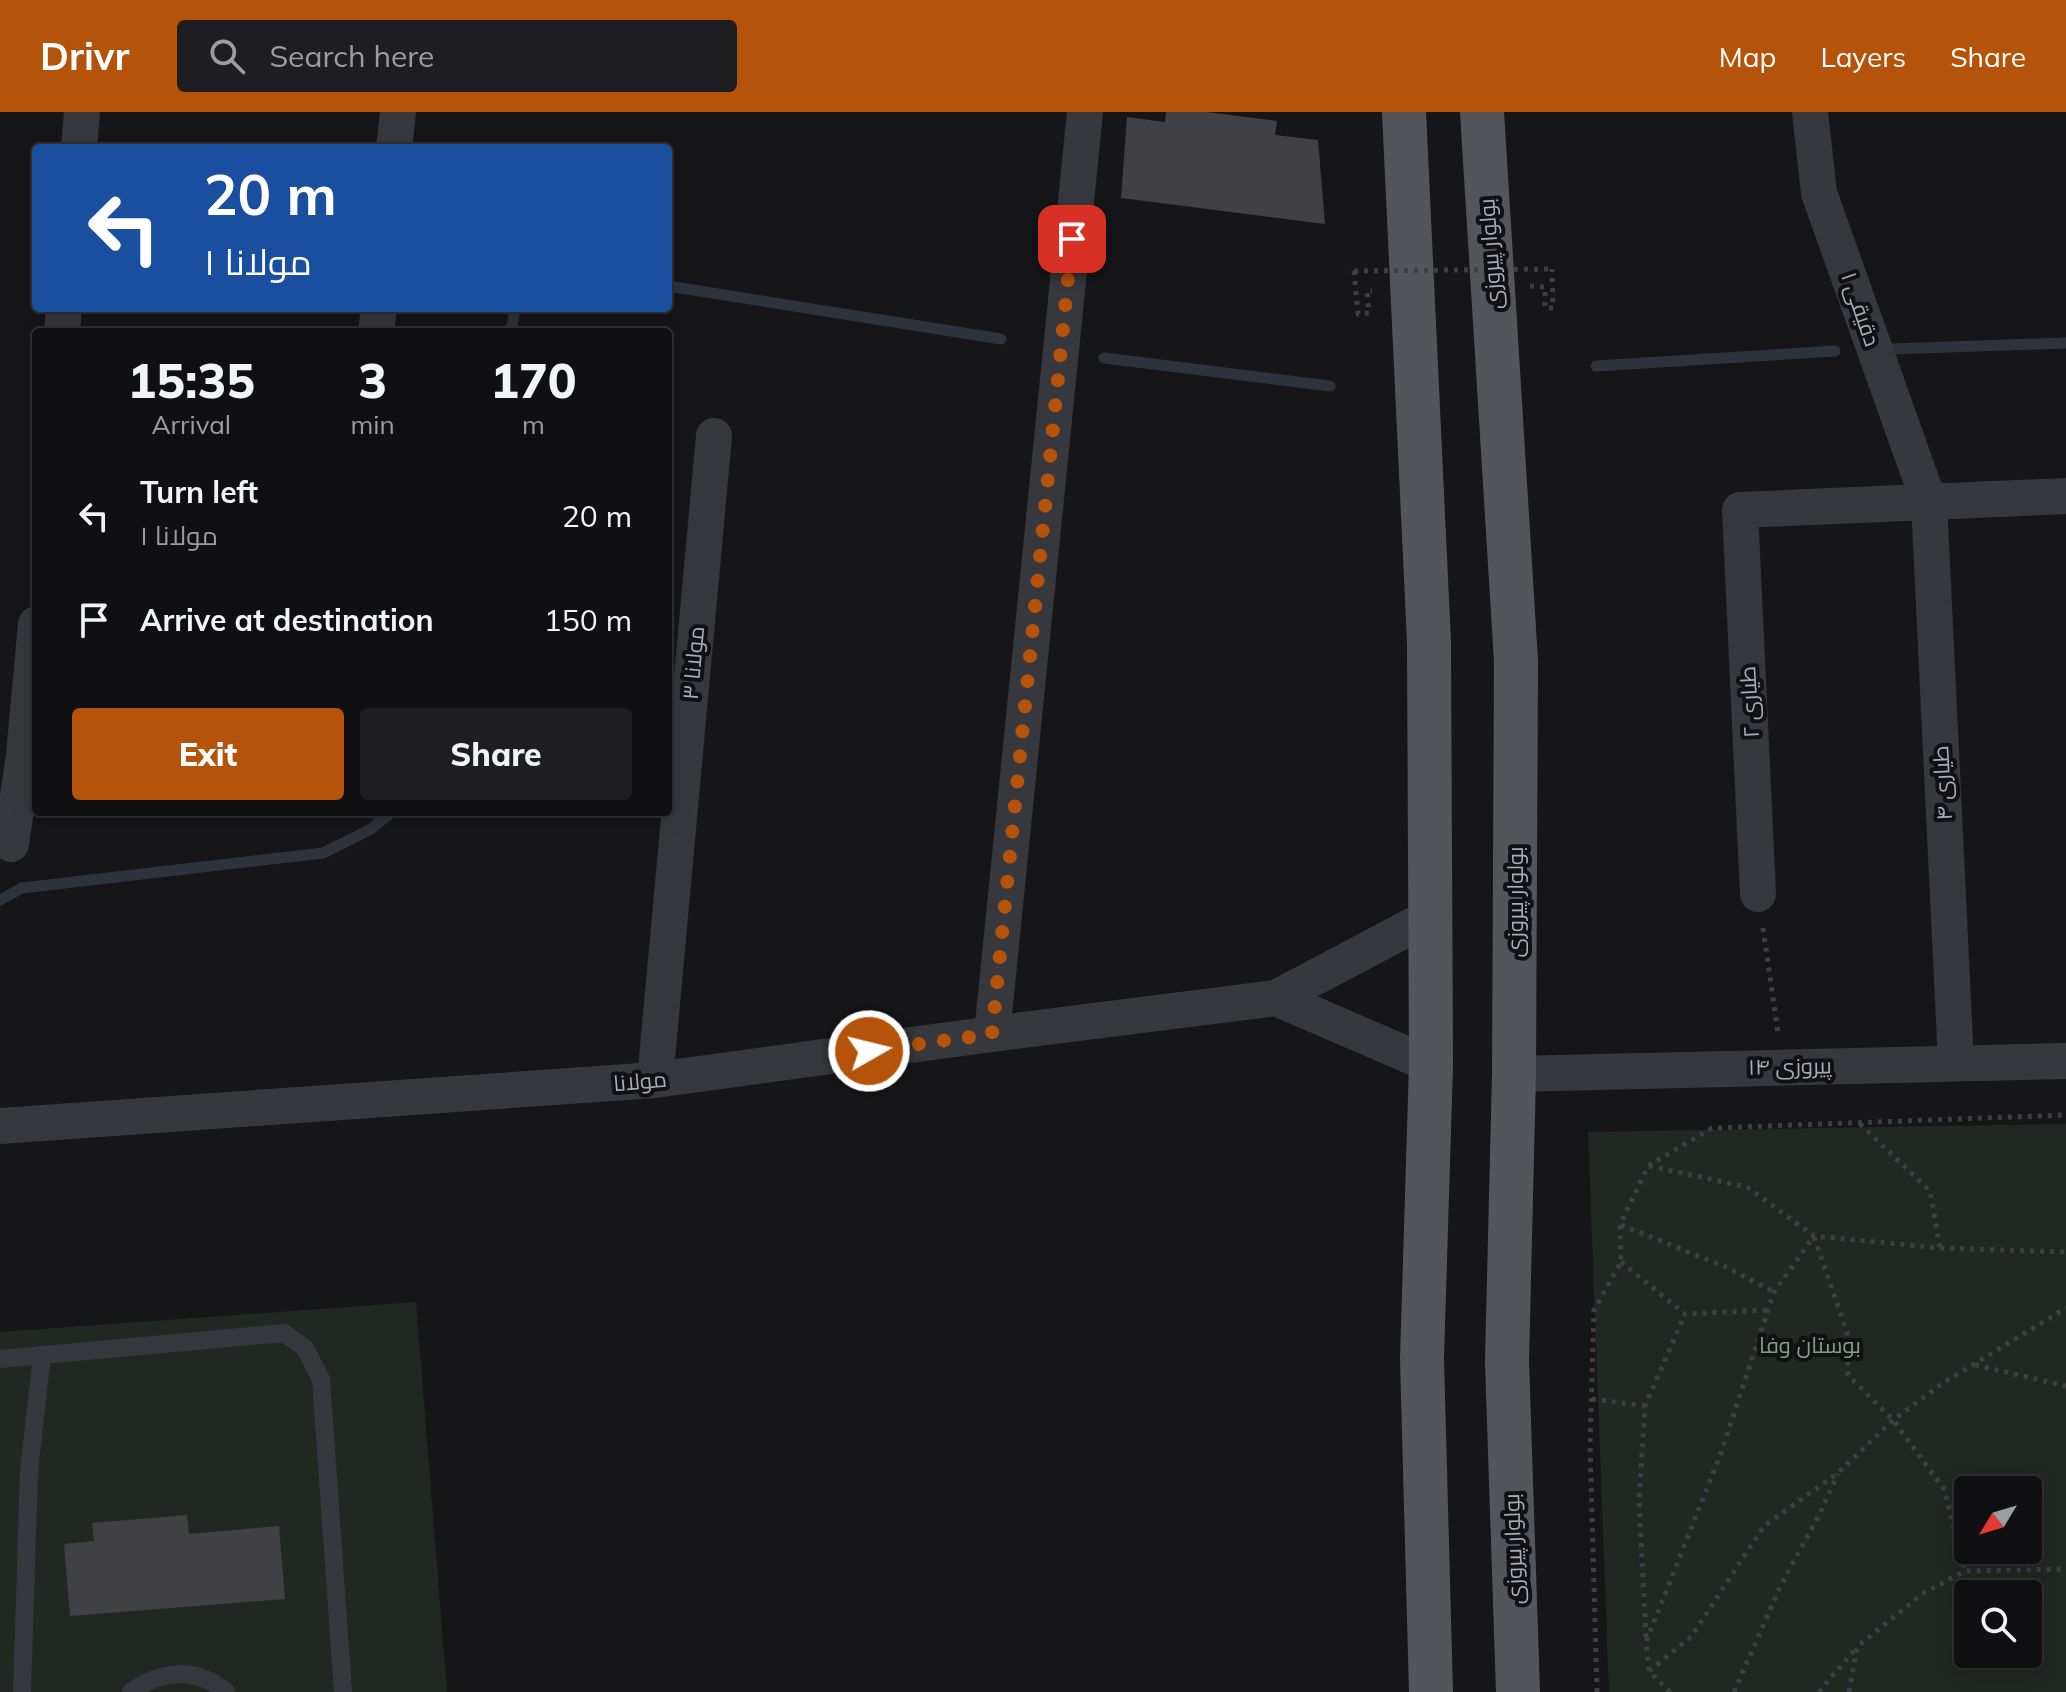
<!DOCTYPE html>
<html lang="en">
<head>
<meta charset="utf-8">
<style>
  body { margin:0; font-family:Mulish,Cairo,sans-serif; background:#1e1e20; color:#f1f3f6; height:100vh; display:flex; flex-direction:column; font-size:30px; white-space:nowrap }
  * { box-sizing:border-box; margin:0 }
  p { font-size:26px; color:#9c9d9f }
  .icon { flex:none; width:44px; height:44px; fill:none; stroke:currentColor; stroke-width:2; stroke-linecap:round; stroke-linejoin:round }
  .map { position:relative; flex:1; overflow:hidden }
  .details { position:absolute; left:32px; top:216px; width:640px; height:488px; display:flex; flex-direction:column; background:#101012; border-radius:8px; box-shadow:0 4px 20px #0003,0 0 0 2px #303032 }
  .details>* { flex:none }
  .hud { position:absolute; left:32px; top:32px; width:640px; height:168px; border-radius:8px; box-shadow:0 4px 20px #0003,0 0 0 2px #303032; background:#1a4fa0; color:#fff; overflow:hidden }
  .needle { width:52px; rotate:232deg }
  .controls { position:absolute; left:1954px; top:1364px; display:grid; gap:16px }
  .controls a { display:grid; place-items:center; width:88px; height:88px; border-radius:8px; background:#101012; box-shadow:0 4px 20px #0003,0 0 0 2px #303032; font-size:40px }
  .pin { position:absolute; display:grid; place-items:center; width:68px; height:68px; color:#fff; margin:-34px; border-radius:16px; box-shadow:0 4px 12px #0006 }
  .me { position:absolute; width:88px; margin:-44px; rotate:82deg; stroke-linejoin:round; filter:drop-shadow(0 0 6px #0008) }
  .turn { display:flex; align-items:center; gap:28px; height:168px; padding:0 40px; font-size:36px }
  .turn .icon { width:104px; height:104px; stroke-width:2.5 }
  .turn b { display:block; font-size:56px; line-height:68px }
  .eta { display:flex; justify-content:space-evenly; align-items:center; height:136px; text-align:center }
  .eta b { font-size:48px; font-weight:800; line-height:56px }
  .action { display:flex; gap:16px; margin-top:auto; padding:16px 40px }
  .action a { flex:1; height:92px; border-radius:8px; background:#b45309; color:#fff; font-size:32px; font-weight:800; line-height:92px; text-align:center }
  .action a+a { background:#1e1e20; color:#f1f3f6 }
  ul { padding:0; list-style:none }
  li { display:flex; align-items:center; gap:24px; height:104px; padding:0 40px }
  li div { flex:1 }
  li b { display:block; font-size:30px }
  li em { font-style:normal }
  header { display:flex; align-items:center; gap:48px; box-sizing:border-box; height:112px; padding:0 40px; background:#b45309; color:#fff }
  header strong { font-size:38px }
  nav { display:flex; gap:44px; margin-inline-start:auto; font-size:28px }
  .search { width:560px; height:72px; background:#1e1e20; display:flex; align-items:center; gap:20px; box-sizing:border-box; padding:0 28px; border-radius:8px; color:#9c9d9f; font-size:30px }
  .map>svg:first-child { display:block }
</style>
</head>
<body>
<header>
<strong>Drivr</strong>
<div class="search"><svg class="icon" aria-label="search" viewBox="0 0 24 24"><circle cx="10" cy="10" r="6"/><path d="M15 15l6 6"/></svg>Search here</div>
<nav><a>Map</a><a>Layers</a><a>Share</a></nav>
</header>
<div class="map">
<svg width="2066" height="1580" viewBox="0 0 2066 1580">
  <rect width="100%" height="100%" fill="#161618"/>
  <g fill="#212822" fill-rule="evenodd">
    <path d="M 2066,1012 L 2066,1580 L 1609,1580 L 1588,1020 ZM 1968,1378 L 2028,1378 L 2028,1438 L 1968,1438 ZM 1968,1482 L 2028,1482 L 2028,1542 L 1968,1542 Z"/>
    <path d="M 416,1190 L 447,1580 L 0,1580 L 0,1220 Z"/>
  </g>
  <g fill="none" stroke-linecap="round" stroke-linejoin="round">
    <g stroke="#2d333b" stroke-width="11">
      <path d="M 668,174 L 1001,227"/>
      <path d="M 511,220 L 515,196"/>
      <path d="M 1891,237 L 2066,231"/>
      <path d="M 1104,246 L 1330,274"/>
      <path d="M 1596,254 L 1835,239"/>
      <path d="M 0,788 L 22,776 L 323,741 L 371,717 L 392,700"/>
    </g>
  </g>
  <g fill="#414045">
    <path d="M 1166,0 L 1207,0 L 1277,9 L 1275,23 L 1318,28 L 1325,112 L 1121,86 L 1127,5 L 1165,10 Z"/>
    <path d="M 187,1403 L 189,1422 L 279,1414 L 285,1487 L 70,1504 L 64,1432 L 94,1429 L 92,1411 Z"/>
  </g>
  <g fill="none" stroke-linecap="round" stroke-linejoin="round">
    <g stroke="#3e3e44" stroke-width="5" stroke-dasharray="4 6" stroke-linecap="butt">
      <path d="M 1354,159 L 1358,202 L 1369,201 L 1367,179 L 1372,179"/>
      <path d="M 1530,174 L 1545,175 L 1545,196 L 1553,196 L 1552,157"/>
      <path d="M 1763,816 L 1778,921"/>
      <path d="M 1860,1012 L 1930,1079 L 1940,1136"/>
      <path d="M 1649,1054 L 1747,1075 L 1814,1124 L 1940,1136 L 2066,1140"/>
      <path d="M 1621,1113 L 1728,1156 L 1774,1180"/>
      <path d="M 1814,1125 L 1847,1220 L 1848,1263 L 1893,1308 L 1944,1377 L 1965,1459"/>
      <path d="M 1621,1150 L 1685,1202 L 1768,1198"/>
      <path d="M 1975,1253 L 2066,1274"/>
      <path d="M 1592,1287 L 1645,1294"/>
      <path d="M 1646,1525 L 1639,1388 L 1645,1294 L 1685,1202"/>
      <path d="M 1649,1559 L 1691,1525 L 1764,1414 L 1838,1361 L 1893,1308 L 1943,1271 L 2066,1196"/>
      <path d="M 1597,1580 L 1590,1333 L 1594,1198 L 1621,1150 L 1620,1113 L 1648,1054 L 1712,1016 L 2066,1003"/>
      <path d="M 1670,1580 L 1649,1559 L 1646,1530 L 1721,1341 L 1774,1180 L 1814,1124"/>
      <path d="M 1734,1580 L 1781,1473 L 1820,1401 L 1838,1362"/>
      <path d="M 1819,1580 L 1857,1535"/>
      <path d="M 1849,1580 L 1857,1535 L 1922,1482 L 1965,1459 L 2066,1457"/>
    </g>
    <g stroke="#37383d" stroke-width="18">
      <path d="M 0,1247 L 284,1221 L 305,1236 L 321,1267 L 343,1580"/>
      <path d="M 22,1580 L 29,1359 L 42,1243"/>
      <path d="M 131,1580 C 160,1558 197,1555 226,1580"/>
    </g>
    <g stroke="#37383d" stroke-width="36">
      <path d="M 1810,0 L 1819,81 L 1929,390 L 1956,951"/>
      <path d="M 79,36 L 82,0"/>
      <path d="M 394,36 L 398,0"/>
      <path d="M 62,220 L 64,196"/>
      <path d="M 376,220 L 379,196"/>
      <path d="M 11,732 L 24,643 L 36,512"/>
      <path d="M 1758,782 L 1740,398 L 2066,384"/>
      <path d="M 1276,886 L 1431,953"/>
      <path d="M 992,922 L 1085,0"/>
      <path d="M 1514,962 L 2066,949"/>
      <path d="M 655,968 L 714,324"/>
      <path d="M 0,1014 L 655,968 L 992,922 L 1276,886 L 1429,805"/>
    </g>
    <g stroke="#54545b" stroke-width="44">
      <path d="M 1404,0 L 1429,530 L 1431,953 L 1422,1246 L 1431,1580"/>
      <path d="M 1482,0 L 1516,549 L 1514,962 L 1507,1249 L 1518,1580"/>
    </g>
    <path stroke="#3e3e44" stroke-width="5" stroke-dasharray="4 6" stroke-linecap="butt" d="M 1354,159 L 1552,157"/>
  </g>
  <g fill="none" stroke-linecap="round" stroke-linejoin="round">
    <path stroke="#b45309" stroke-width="14" stroke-dasharray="0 25.2" d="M 869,939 L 992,922 L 1072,127"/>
  </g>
  <g text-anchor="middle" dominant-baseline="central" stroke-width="8" stroke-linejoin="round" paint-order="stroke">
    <g font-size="22" fill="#a9abb7" stroke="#111113">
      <text transform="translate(1490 142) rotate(-94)">بولوار پیروزی</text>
      <text transform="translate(1861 197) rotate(71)">دقیقی ۱</text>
      <text transform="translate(693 551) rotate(-85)">مولانا ۳</text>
      <text transform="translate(1749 590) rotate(-93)">طیاری ۲</text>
      <text transform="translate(1942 671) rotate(-93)">طیاری ۴</text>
      <text transform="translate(1515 790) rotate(-90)">بولوار پیروزی</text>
      <text transform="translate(1790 954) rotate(-1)">پیروزی ۱۴</text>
      <text transform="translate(640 969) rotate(-5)">مولانا</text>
      <text transform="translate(1513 1437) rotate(-92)">بولوار پیروزی</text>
    </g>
    <g font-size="22" fill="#82a088" stroke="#111113">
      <text x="1810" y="1233">بوستان وفا</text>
    </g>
  </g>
</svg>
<div class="controls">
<a><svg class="needle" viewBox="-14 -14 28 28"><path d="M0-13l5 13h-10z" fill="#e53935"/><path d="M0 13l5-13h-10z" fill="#9c9d9f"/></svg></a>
<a><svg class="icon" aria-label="search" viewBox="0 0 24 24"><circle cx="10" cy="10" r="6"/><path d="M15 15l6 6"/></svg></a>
</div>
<div class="pin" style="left:1072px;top:127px;background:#d93025"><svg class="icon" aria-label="arrive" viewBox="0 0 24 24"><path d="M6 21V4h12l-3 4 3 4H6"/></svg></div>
<svg class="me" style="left:869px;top:939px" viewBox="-20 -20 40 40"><circle r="17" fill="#b45309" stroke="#fff" stroke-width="3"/><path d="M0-11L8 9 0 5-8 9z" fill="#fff"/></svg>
<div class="hud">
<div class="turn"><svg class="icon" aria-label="left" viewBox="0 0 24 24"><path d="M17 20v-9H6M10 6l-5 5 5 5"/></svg><div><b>20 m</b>مولانا ۱</div></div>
</div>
<section class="details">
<div class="eta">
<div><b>15:35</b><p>Arrival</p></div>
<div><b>3</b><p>min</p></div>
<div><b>170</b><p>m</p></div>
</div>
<ul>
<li><svg class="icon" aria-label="left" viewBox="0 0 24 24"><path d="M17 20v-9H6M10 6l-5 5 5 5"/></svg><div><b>Turn left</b><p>مولانا ۱</p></div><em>20 m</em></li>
<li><svg class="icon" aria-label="arrive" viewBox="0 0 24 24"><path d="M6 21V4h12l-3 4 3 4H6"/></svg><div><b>Arrive at destination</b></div><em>150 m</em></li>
</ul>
<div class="action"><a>Exit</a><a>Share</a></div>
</section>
</div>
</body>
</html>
